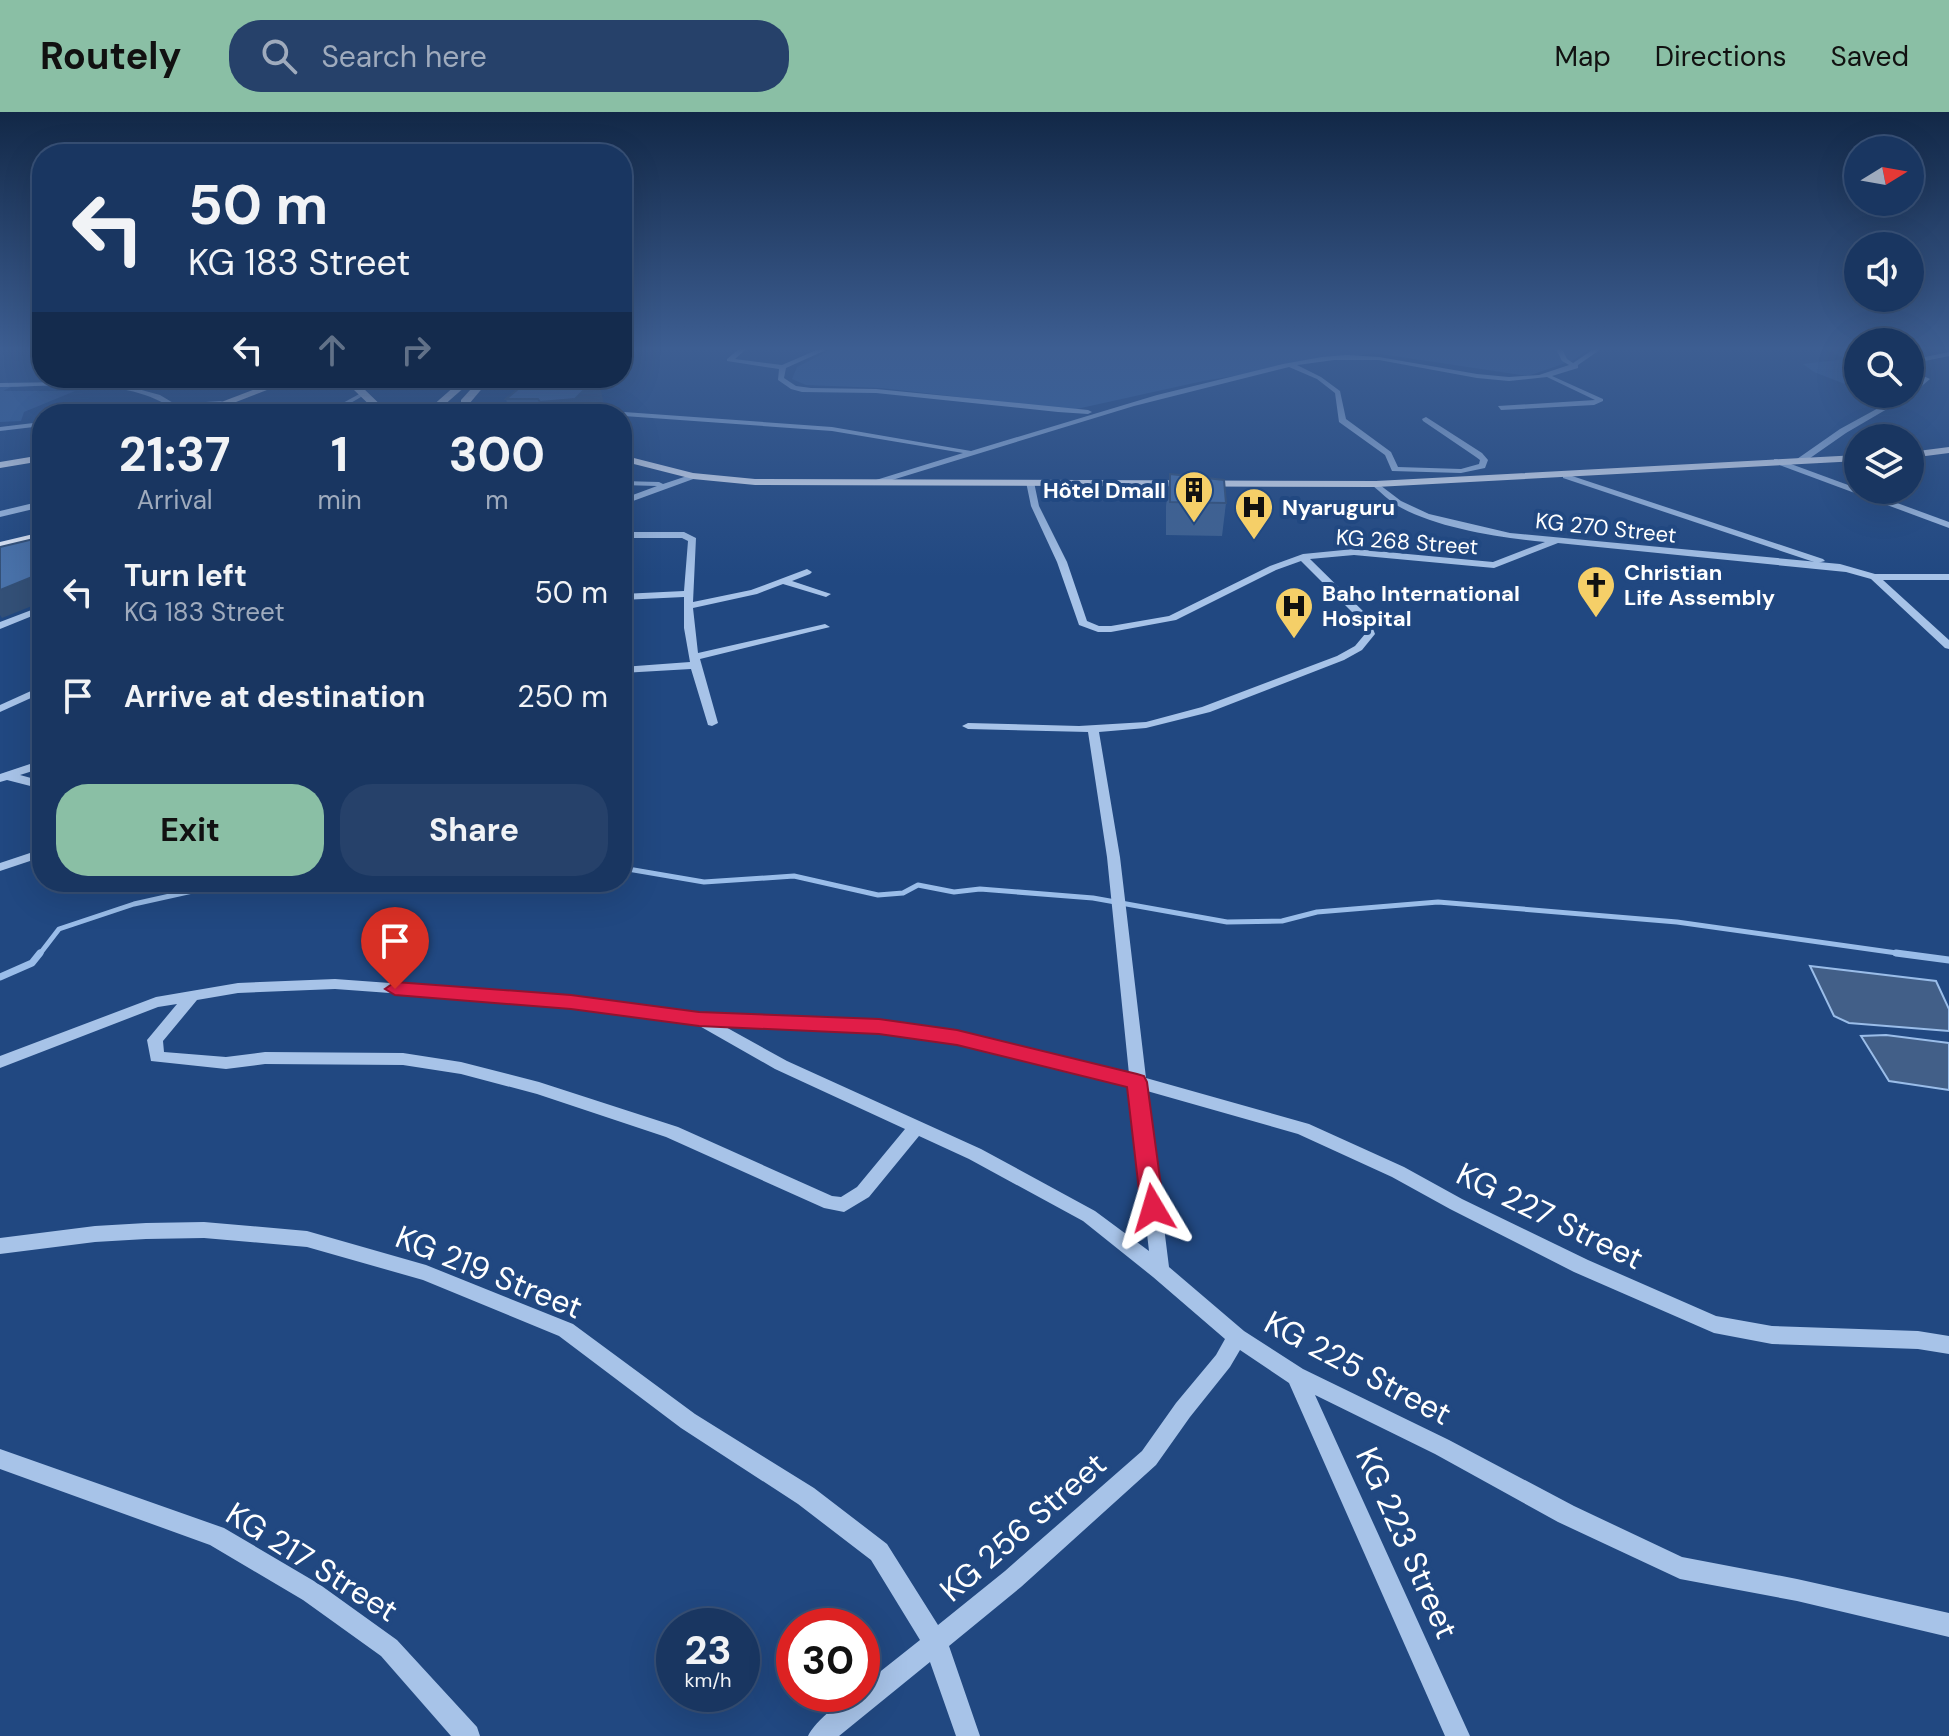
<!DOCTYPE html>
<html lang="en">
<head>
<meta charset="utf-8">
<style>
  body { margin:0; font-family:"DM Sans",sans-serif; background:#26416a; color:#f1f3f6; height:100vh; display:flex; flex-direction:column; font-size:30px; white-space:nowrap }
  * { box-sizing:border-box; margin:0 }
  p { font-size:26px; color:#9fabbd }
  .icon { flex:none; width:44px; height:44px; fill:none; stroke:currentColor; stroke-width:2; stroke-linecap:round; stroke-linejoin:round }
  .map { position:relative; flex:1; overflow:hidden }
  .panel { position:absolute; left:32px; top:292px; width:600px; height:488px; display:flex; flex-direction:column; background:#193661; border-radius:32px; box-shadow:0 8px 32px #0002,0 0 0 2px #375076 }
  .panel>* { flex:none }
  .hud { position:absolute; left:32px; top:32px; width:600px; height:244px; border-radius:32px; box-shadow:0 8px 32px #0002,0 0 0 2px #375076; background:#193661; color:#f1f3f6; overflow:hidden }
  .needle { width:52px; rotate:79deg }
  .fabs { position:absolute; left:1844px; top:24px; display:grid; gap:16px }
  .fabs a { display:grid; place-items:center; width:80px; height:80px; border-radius:50%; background:#193661; box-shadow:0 8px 32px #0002,0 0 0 2px #375076; font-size:40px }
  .speed { position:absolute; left:656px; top:1496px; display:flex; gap:16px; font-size:40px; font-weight:700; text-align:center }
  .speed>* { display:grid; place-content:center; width:104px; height:104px; border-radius:50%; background:#193661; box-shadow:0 8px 32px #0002,0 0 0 2px #375076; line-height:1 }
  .speed small { font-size:20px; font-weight:400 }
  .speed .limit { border:12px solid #d22; background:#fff; color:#111 }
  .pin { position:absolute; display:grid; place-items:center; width:68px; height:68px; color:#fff; margin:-82px -34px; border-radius:50% 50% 50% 0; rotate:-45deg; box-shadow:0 0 8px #0007 }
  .pin .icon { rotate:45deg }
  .me { position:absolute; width:88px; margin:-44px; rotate:353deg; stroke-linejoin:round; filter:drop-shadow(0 0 6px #0008) }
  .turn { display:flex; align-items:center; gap:28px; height:168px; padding:0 24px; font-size:36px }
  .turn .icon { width:104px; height:104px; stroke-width:2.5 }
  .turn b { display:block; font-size:56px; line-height:68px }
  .lanes { display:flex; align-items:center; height:76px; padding:0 24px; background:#0003; justify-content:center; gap:40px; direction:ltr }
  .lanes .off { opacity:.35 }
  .eta { display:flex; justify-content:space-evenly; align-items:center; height:136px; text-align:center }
  .eta b { font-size:48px; font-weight:700; line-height:56px }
  .action { display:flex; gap:16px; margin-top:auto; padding:16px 24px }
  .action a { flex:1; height:92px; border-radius:32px; background:#8abfa5; color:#111; font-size:32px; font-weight:700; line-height:92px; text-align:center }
  .action a+a { background:#26416a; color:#f1f3f6 }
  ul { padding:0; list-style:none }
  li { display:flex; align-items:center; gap:24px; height:104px; padding:0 24px }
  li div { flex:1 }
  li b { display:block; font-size:30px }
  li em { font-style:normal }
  header { display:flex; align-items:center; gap:48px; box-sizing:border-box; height:112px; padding:0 40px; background:#8abfa5; color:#111 }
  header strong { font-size:38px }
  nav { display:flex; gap:44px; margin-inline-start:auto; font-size:28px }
  .search { width:560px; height:72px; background:#26416a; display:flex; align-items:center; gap:20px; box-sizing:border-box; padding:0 28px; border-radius:32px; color:#9fabbd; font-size:30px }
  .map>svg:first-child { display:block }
</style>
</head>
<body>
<header>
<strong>Routely</strong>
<div class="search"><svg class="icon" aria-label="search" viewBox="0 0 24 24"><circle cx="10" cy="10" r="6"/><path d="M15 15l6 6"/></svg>Search here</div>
<nav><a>Map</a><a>Directions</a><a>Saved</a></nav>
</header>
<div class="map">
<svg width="1949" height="1624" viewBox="0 0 1949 1624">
  <rect width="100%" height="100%" fill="#214881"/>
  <g fill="#35629f">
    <path d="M 832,237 L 1589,237 L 1574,248 L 1528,264 L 1374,241 L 1203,269 L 1072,298 L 881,276 L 806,273 L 792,267 L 797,255 Z"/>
    <path d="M 1826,237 L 1858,237 L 1858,277 L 1814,260 L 1803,252 L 1846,247 Z"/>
    <path d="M 97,266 L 169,266 L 156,277 L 88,271 Z"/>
    <path d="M 0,273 L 13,274 L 3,279 L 75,279 L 24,300 L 21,309 L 0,310 Z"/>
  </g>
  <g fill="#425f88" stroke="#9abde9" stroke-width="2">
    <path d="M 1810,854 L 1936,869 L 1949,897 L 1949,919 L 1849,911 L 1834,904 Z"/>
    <path d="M 1886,923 L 1949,931 L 1949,978 L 1889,969 L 1861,924 Z"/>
  </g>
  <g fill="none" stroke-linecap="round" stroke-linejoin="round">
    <g stroke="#9abde9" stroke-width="5">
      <path d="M 622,756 L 704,770 L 794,764 L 878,783 L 903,781 L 918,773 L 954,780 L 980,777 L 1093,786 L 1227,810 L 1282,809 L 1317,800 L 1438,790 L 1677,810 L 1911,843"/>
      <path d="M 39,843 L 59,817 L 134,792 L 233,770"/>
    </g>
    <g stroke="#9abde9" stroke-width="7">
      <path d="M 1896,841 L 1949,848"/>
      <path d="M 0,865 L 32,851 L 40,841"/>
    </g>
    <g fill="#a7c3e8" fill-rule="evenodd">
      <path d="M 739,237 L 746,237 L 735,247 L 782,253 L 819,237 L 828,237 L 786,256 L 784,266 L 796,274 L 811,276 L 876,277 L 1088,298 L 1092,300 L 1088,302 L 1058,300 L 876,281 L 802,280 L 791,277 L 778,268 L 779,257 L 727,249 L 727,247 Z"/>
      <path d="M 1556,237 L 1562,237 L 1567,247 L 1573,251 L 1594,237 L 1601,237 L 1578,253 L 1578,256 L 1552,264 L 1603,287 L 1603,289 L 1594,293 L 1501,298 L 1498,294 L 1595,288 L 1547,265 L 1509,269 L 1477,266 L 1379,248 L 1334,248 L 1297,253 L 1321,265 L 1340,279 L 1346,307 L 1391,340 L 1398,355 L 1461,357 L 1479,352 L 1480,348 L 1476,345 L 1423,309 L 1422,307 L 1426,305 L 1482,341 L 1488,348 L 1485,356 L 1461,361 L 1392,359 L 1385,343 L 1339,310 L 1335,281 L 1317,267 L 1289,255 L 1134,294 L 879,372 L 876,372 L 876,368 L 963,341 L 832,319 L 624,304 L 620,302 L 624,300 L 832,315 L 971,339 L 1157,283 L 1283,252 L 1322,245 L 1347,243 L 1379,245 L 1477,262 L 1509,265 L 1539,263 L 1569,253 L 1562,249 Z"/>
      <path d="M 1949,240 L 1949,244 L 1910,252 L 1910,248 Z"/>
      <path d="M 1910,258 L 1930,267 L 1911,283 L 1846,321 L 1803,351 L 1797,351 L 1797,347 L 1840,317 L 1904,282 L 1910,282 L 1910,278 L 1922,267 L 1910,262 Z"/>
      <path d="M 66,270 L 115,273 L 138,277 L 160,283 L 175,292 L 221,289 L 225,291 L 139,302 L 122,302 L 167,293 C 119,265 54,275 0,275 L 0,271 Z"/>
      <path d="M 361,281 L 366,282 L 332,302 L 323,302 Z"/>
      <path d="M 42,310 L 42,314 L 0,319 L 0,315 Z"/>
      <path d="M 1777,347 L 1949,410 L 1949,416 L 1774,351 L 1774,347 Z"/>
      <path d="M 693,362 L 696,362 L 696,366 L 622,393 L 622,387 L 657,374 L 622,373 L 622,369 L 659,370 L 663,372 Z"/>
      <path d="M 1566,362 L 1823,447 L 1825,449 L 1817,451 L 1563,366 L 1563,362 Z"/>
      <path d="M 1030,368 L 1034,370 L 1039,394 L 1067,450 L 1087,509 L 1099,514 L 1111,514 L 1169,504 L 1270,454 L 1303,442 L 1354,437 L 1493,450 L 1545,430 C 1501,426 1436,416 1398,394 C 1389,389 1381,380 1373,374 L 1372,372 L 1376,370 L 1401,389 L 1429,402 L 1510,421 L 1840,452 L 1875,462 L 1949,462 L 1949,468 L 1883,468 L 1949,528 L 1949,537 L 1945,536 L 1871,467 L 1846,460 L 1558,431 L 1494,456 L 1354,443 L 1310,447 L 1368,504 L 1375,522 L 1362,538 L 1344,548 L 1210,600 L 1146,616 L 1099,620 L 1120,745 L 1146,966 L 1309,1012 L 1404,1055 L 1462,1087 L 1588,1148 L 1716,1204 L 1772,1214 L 1918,1219 L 1949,1224 L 1949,1242 L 1918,1237 L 1772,1232 L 1714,1221 L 1574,1160 L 1450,1097 L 1392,1065 L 1298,1022 L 1147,979 L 1169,1155 L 1244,1219 L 1303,1257 L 1449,1328 L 1574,1394 L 1682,1445 L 1797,1467 L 1949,1501 L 1949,1525 L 1797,1489 L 1680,1467 L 1558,1410 L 1435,1342 L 1315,1283 L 1470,1624 L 1445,1624 L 1289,1271 L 1240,1238 L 1230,1255 L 1190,1305 L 1156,1353 L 1021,1475 L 949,1534 L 980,1624 L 956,1624 L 930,1550 L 839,1624 L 808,1624 C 814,1610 847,1582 862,1582 L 862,1574 L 920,1528 L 871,1448 L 798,1392 L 681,1316 L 559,1224 L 423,1168 L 307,1135 L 204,1126 L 146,1127 L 95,1130 L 0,1142 L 0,1126 L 95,1114 L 146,1111 L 204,1110 L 307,1119 L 426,1153 L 573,1212 L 695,1302 L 814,1376 L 887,1432 L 938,1513 L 1005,1459 L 1142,1339 L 1176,1291 L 1216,1243 L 1225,1227 L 1153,1165 L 1083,1109 L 969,1047 L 919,1024 L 869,1085 L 844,1100 L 824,1096 L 666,1025 L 537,982 L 461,962 L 403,953 L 265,952 L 226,957 L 151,949 L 147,928 L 177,892 L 158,895 L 0,956 L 0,944 L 156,885 L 238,871 L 335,867 L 541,882 L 699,902 L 879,908 L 957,919 L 1129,962 L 1107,745 L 1088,620 L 968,617 L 962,614 L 968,611 L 1079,614 L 1146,610 L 1202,595 L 1337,544 L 1355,534 L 1365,522 L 1359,507 L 1301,449 L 1276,458 L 1176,508 L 1111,520 L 1098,520 L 1079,513 L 1057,450 L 1031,394 L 1026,370 ZM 335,877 L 541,892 L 696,912 L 775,957 L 905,1017 L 857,1075 L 841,1085 L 832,1084 L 678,1015 L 539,970 L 461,950 L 403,941 L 265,940 L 226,945 L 164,940 L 163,929 L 197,888 L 238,881 ZM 722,913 L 879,920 L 957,931 L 1130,974 L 1149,1139 L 1095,1099 L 981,1037 L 787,949 Z"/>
      <path d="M 42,389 L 42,395 L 0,405 L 0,399 Z"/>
      <path d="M 622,420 L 684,420 L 696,426 L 693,490 L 751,478 L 807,457 L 812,460 L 810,462 L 792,469 L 831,482 L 826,485 L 783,472 L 757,482 L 693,496 L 698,541 L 825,512 L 830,515 L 700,547 L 718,611 L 712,614 L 708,613 L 691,557 L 622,561 L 622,555 L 690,550 L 684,516 L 684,485 L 622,488 L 622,482 L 684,479 L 688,429 L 682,426 L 622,426 Z"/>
      <path d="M 42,494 L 42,500 L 0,517 L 0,510 Z"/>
      <path d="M 42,574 L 42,581 L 0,600 L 0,593 Z"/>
      <path d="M 42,648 L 42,656 L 20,663 L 42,669 L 42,677 L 7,668 L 0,670 L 0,662 Z"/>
      <path d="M 42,737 L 42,745 L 0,759 L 0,751 Z"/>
      <path d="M 0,1337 L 224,1416 L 319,1472 L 397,1528 L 477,1615 L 480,1624 L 451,1624 L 381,1544 L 303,1488 L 210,1433 L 0,1357 Z"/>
    </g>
    <g fill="#e9f0fd" fill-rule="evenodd">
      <path d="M 284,266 L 298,266 L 205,302 L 190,302 Z"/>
      <path d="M 352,266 L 362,266 L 362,275 L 390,302 L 379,302 L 354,278 Z"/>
      <path d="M 464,266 L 475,266 L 434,302 L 423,302 Z"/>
      <path d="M 481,266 L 491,266 L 469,292 L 461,292 L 461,288 Z"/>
      <path d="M 1949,335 L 1949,341 L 1910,346 L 1910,340 Z"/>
      <path d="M 42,343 L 42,349 L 0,356 L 0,350 Z"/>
      <path d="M 622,343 L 693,361 L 755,367 L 1376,369 L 1858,343 L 1858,349 L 1376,375 L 755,373 L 693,367 L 622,349 Z"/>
      <path d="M 42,420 L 42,428 L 0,438 L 0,430 Z"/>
    </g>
  </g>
  <g fill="#3f6292">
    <path d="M 531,266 L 604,292 L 594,302 L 510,302 L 506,287 Z"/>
    <path d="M 1170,362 L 1226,391 L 1222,424 L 1166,423 L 1166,394 Z"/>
  </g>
  <g fill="#335077">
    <path d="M 596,266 L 598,266 L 604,292 L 594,302 L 542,302 L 540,290 Z"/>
    <path d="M 42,461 L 42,490 L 2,506 L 0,503 L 0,478 Z"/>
  </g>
  <g fill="#4972aa" stroke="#335077" stroke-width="2">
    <path d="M 531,266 L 596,266 L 575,287 L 540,290 L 538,287 L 506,287 Z"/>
    <path d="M 1170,362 L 1224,368 L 1226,391 L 1170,390 Z"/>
    <path d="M 42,425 L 42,461 L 0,478 L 0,435 Z"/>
  </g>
  <linearGradient id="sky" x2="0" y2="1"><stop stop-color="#122847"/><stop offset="0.51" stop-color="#3d5e92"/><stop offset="1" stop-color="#3d5e92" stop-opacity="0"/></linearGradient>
  <rect width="1949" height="464" fill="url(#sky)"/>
  <path fill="#e11d48" stroke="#92132f" stroke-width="2" d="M 395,870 L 571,883 L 699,900 L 879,907 L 957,918 L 1137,962 L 1144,964 L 1147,970 L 1164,1096 L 1161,1103 L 1153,1105 L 1144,1103 L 1141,1096 L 1127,975 L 957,933 L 879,922 L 699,914 L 571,897 L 395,883 L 385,877 Z"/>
  <defs>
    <symbol id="building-pin" viewBox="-11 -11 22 30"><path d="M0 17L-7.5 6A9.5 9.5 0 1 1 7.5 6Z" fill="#f5cf68" stroke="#214881"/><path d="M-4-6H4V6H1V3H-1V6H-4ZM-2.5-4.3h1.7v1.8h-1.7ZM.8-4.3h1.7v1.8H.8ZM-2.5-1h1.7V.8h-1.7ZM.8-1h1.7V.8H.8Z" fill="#111"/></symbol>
    <symbol id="hospital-pin" viewBox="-11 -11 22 30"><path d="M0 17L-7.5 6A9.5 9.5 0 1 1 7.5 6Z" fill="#f5cf68" stroke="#214881"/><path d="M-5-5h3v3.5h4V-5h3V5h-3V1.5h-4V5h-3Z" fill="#111"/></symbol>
    <symbol id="church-pin" viewBox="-11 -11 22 30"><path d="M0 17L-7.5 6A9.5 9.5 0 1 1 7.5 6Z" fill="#f5cf68" stroke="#214881"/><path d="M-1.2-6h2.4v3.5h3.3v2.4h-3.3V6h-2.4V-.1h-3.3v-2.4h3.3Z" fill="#111"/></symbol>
  </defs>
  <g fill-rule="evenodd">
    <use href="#building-pin" x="1172" y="356" width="44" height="60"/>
    <use href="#hospital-pin" x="1232" y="373" width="44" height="60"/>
    <use href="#church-pin" x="1574" y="451" width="44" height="60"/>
    <use href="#hospital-pin" x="1272" y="472" width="44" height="60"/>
  </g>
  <g text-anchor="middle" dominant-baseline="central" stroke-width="8" stroke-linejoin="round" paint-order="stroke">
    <g font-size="22" font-weight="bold" fill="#fff" stroke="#214881" text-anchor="start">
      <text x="1166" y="378" text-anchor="end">Hôtel Dmall</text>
      <text x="1282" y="395">Nyaruguru</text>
      <text x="1624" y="460">Christian<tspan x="1624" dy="25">Life Assembly</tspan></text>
      <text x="1322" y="481">Baho International<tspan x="1322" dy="25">Hospital</tspan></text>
    </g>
    <g font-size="22" fill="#fff" stroke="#214881">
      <text transform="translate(1606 416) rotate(6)">KG 270 Street</text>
      <text transform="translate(1407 430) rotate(4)">KG 268 Street</text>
    </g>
    <g font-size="32" fill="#fff" stroke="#214881">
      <text transform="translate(1550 1104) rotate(26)">KG 227 Street</text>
      <text transform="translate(489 1160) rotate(22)">KG 219 Street</text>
      <text transform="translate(1358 1256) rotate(28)">KG 225 Street</text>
      <text transform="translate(1023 1415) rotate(-41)">KG 256 Street</text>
      <text transform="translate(1407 1431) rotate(66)">KG 223 Street</text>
      <text transform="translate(312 1450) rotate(32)">KG 217 Street</text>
    </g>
  </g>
</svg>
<div class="fabs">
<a><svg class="needle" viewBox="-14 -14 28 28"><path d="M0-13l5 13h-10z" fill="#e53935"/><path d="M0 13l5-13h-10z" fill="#9fabbd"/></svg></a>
<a><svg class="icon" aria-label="sound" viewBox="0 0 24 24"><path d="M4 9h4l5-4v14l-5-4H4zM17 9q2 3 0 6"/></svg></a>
<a><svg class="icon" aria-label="search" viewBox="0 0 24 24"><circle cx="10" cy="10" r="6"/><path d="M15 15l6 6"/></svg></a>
<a><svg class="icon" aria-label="layers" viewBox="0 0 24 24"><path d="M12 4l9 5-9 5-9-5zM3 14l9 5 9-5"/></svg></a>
</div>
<div class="speed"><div>23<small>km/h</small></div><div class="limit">30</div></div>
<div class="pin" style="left:395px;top:877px;background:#d93025"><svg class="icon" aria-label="arrive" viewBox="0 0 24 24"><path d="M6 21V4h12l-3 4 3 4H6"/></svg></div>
<svg class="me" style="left:1153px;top:1096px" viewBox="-20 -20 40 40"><path d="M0-17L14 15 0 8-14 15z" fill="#e11d48" stroke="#fff" stroke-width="4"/></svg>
<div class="hud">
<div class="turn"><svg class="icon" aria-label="left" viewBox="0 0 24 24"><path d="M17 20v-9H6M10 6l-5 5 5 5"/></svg><div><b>50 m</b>KG 183 Street</div></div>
<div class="lanes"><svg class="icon" aria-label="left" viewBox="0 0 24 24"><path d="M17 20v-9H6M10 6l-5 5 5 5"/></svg><svg class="icon off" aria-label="ahead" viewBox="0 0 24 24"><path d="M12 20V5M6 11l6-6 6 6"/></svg><svg class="icon off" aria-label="right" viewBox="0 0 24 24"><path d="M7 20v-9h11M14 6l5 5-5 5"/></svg></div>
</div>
<section class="panel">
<div class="eta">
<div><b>21:37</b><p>Arrival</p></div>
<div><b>1</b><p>min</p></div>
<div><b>300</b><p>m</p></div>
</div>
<ul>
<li><svg class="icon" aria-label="left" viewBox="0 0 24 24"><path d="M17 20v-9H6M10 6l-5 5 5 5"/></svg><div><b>Turn left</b><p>KG 183 Street</p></div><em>50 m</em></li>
<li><svg class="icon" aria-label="arrive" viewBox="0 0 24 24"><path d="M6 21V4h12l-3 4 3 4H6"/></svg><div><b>Arrive at destination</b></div><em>250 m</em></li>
</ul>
<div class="action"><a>Exit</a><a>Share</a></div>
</section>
</div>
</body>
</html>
